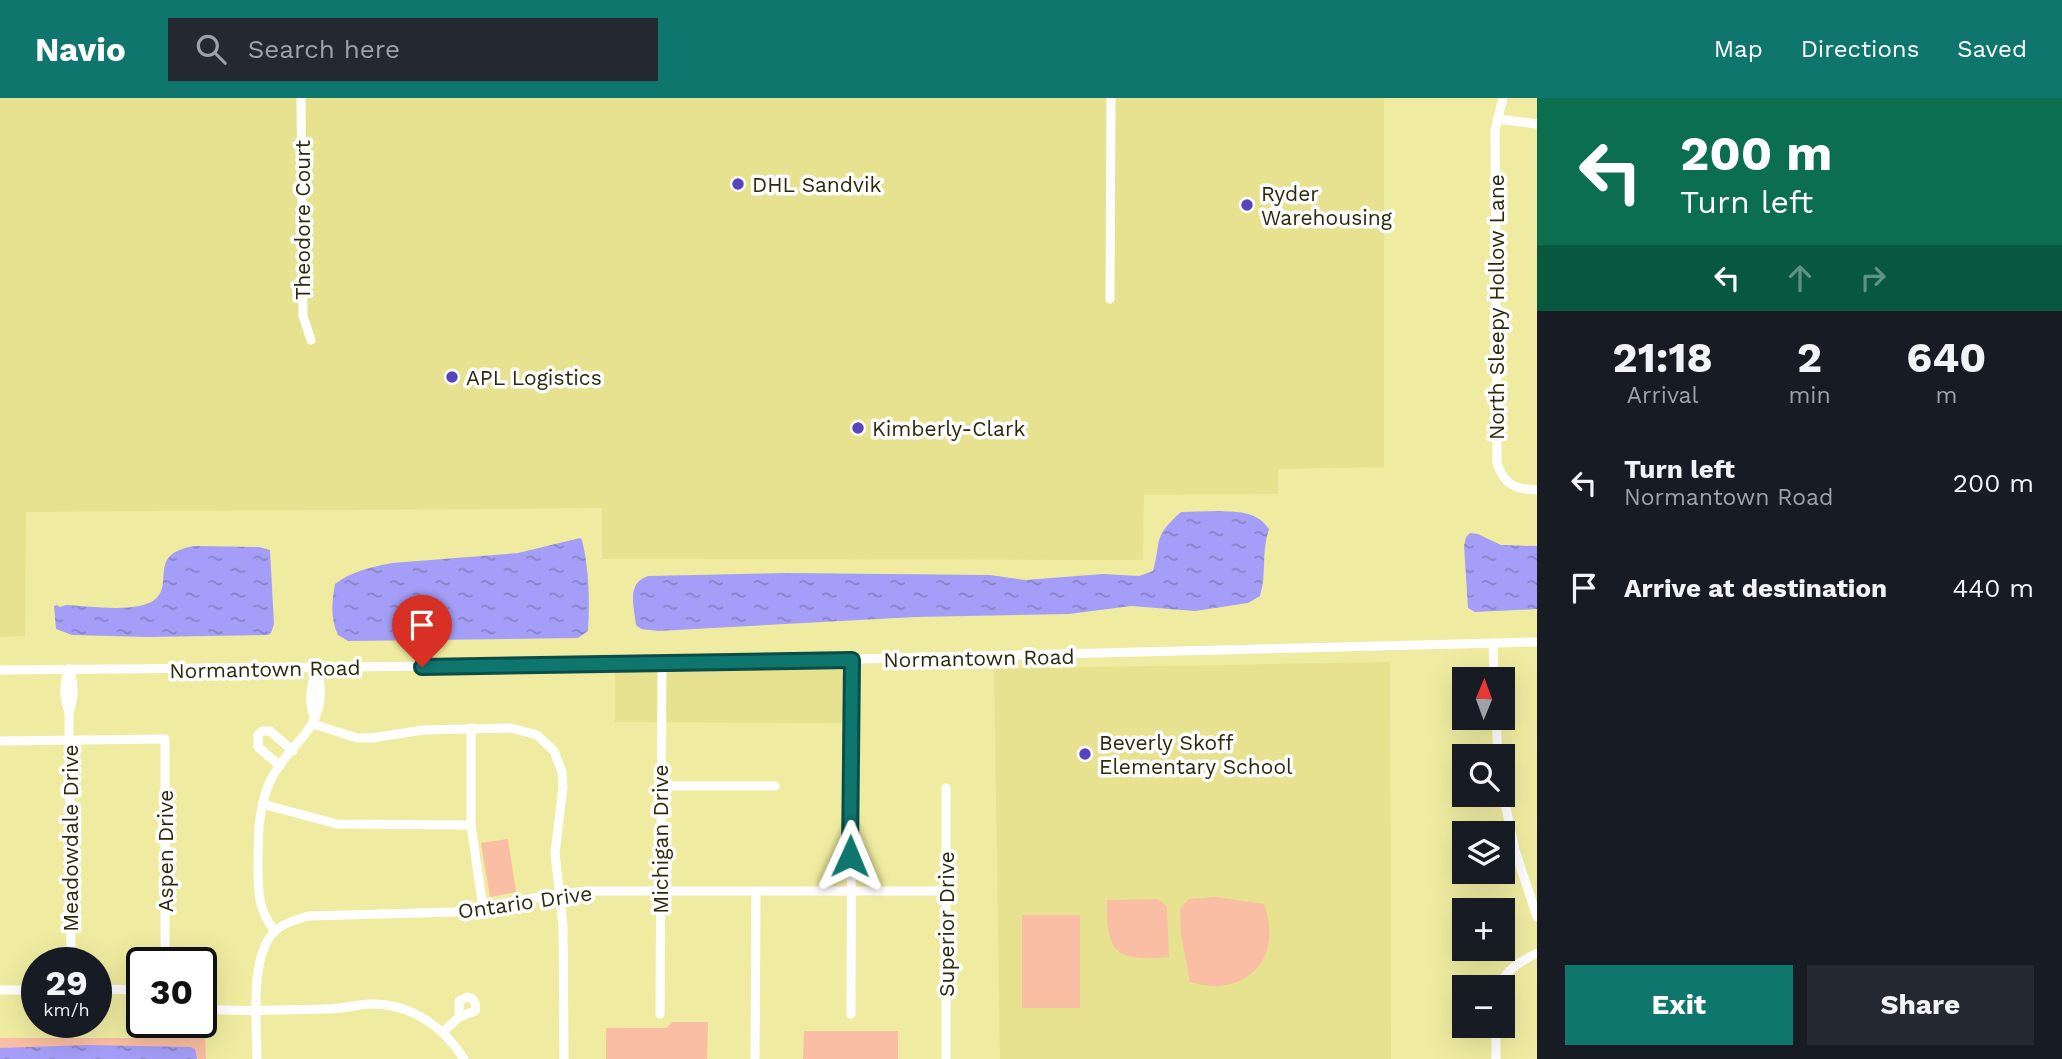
<!DOCTYPE html>
<html lang="en">
<head>
<meta charset="utf-8">
<style>
  body { margin:0; font-family:"Work Sans",sans-serif; background:#242831; color:#f1f3f6; height:100vh; display:flex; flex-direction:column; font-size:26px; white-space:nowrap }
  * { box-sizing:border-box; margin:0 }
  p { font-size:23px; color:#9ea1a6 }
  .icon { flex:none; width:38px; height:38px; fill:none; stroke:currentColor; stroke-width:2; stroke-linecap:round; stroke-linejoin:round }
  .map { position:relative; flex:1; overflow:hidden }
  .drawer { display:flex; flex-direction:column; background:#171b24; width:525px }
  .drawer>* { flex:none }
  .top-card { background:#0b6e4f; color:#fff; overflow:hidden }
  .needle { width:46px; rotate:1deg }
  .fabs { position:absolute; left:1452px; top:569px; display:grid; gap:14px }
  .fabs a { display:grid; place-items:center; width:63px; height:63px; border-radius:0px; background:#171b24; box-shadow:0 7px 28px #0002; font-size:35px }
  .speed { position:absolute; left:21px; top:849px; display:flex; gap:14px; font-size:35px; font-weight:700; text-align:center }
  .speed>* { display:grid; place-content:center; width:91px; height:91px; border-radius:50%; background:#171b24; box-shadow:0 7px 28px #0002; line-height:1 }
  .speed small { font-size:18px; font-weight:400 }
  .speed .limit { border:4px solid #111; border-radius:10px; background:#fff; color:#111 }
  .pin { position:absolute; display:grid; place-items:center; width:60px; height:60px; color:#fff; margin:-72px -30px; border-radius:50% 50% 50% 0; rotate:-45deg; box-shadow:0 0 7px #0007 }
  .pin .icon { rotate:45deg }
  .me { position:absolute; width:77px; margin:-38px; rotate:1deg; stroke-linejoin:round; filter:drop-shadow(0 0 5px #0008) }
  .turn { display:flex; align-items:center; gap:24px; height:147px; padding:0 28px; font-size:32px }
  .turn .icon { width:91px; height:91px; stroke-width:2.5 }
  .turn b { display:block; font-size:49px; line-height:60px }
  .lanes { display:flex; align-items:center; height:66px; padding:0 28px; background:#0003; justify-content:center; gap:35px; direction:ltr }
  .lanes .off { opacity:.35 }
  .eta { display:flex; justify-content:space-evenly; align-items:center; height:119px; text-align:center }
  .eta b { font-size:42px; font-weight:700; line-height:49px }
  .button { display:flex; gap:14px; margin-top:auto; padding:14px 28px }
  .button a { flex:1; height:80px; border-radius:0px; background:#0f766e; color:#fff; font-size:28px; font-weight:700; line-height:80px; text-align:center }
  .button a+a { background:#242831; color:#f1f3f6 }
  ul { padding:0; list-style:none }
  li { display:flex; align-items:center; gap:21px; height:105px; padding:0 28px }
  li div { flex:1 }
  li b { display:block; font-size:26px }
  li em { font-style:normal }
  header { display:flex; align-items:center; gap:42px; box-sizing:border-box; height:98px; padding:0 35px; background:#0f766e; color:#fff }
  header strong { font-size:33px }
  nav { display:flex; gap:38px; margin-inline-start:auto; font-size:24px }
  .search { width:490px; height:63px; background:#242831; display:flex; align-items:center; gap:18px; box-sizing:border-box; padding:0 24px; border-radius:0px; color:#9ea1a6; font-size:26px }
  main { display:flex; flex:1; min-height:0 }
  .map>svg:first-child { display:block }
</style>
</head>
<body>
<header>
<strong>Navio</strong>
<div class="search"><svg class="icon" aria-label="search" viewBox="0 0 24 24"><circle cx="10" cy="10" r="6"/><path d="M15 15l6 6"/></svg>Search here</div>
<nav><a>Map</a><a>Directions</a><a>Saved</a></nav>
</header>
<main>
<div class="map">
<svg width="1537" height="961" viewBox="0 0 1537 961">
  <defs>
    <pattern id="water-ripples" width="26" height="14" patternUnits="userSpaceOnUse" patternTransform="scale(1.75)"><rect width="26" height="14" fill="#a59ef8"/><path d="M2 4q2-2 4 0t4 0M15 11q2-2 4 0t4 0" fill="none" stroke="#8781c7"/></pattern>
  </defs>
  <rect width="100%" height="100%" fill="#efeca1"/>
  <g fill="#e6e28f">
    <path d="M 0,0 L 1384,0 L 1384,369 L 1278,371 L 1278,396 L 1144,397 L 1143,462 L 602,461 L 602,410 L 26,414 L 25,538 L 0,539 Z"/>
    <path d="M 1390,564 L 1391,961 L 1000,961 L 994,571 Z"/>
    <path d="M 615,570 L 842,572 L 849,625 L 615,624 Z"/>
  </g>
  <g fill="#f9bea3">
    <path d="M 508,741 L 516,794 L 490,799 L 481,745 Z"/>
    <path d="M 1216,799 L 1264,806 C 1284,860 1246,901 1190,884 L 1181,836 L 1180,810 L 1189,801 Z"/>
    <path d="M 1158,801 L 1167,809 L 1169,859 C 1116,864 1106,856 1107,802 Z"/>
    <rect x="1022" y="817" width="58" height="93"/>
    <path d="M 673,924 L 708,924 L 707,961 L 606,961 L 606,930 L 666,930 Z"/>
    <path d="M 804,933 L 898,933 L 898,961 L 803,961 Z"/>
    <path d="M 0,940 L 205,940 L 206,961 L 0,961 Z"/>
  </g>
  <g fill="url(#water-ripples)">
    <path d="M 1216,413 C 1236,414 1256,412 1269,431 C 1261,454 1267,476 1260,498 L 1248,505 L 1195,513 L 1131,508 L 1069,516 L 915,519 L 658,533 L 641,531 L 636,527 C 634,508 626,485 648,478 L 786,475 L 990,477 L 1025,482 L 1103,476 L 1139,478 L 1153,473 C 1162,440 1152,440 1181,414 Z"/>
    <path d="M 1470,435 L 1478,436 L 1501,447 L 1537,448 L 1537,511 L 1475,514 L 1468,510 L 1464,448 L 1466,439 Z"/>
    <path d="M 580,440 L 582,442 C 589,471 590,502 588,533 L 578,540 L 348,543 L 338,537 C 330,520 332,504 335,486 C 352,473 371,469 392,465 L 518,455 Z"/>
    <path d="M 195,448 L 259,449 L 270,452 L 274,526 L 271,535 L 268,537 L 147,539 L 72,537 L 56,531 L 54,508 L 57,507 L 60,509 L 66,507 C 88,508 129,514 149,505 C 180,491 142,456 195,448 Z"/>
    <path d="M 87,947 L 190,949 L 195,951 L 197,961 L 0,961 L 0,950 Z"/>
  </g>
  <g fill="none" stroke-linecap="round" stroke-linejoin="round">
    <g stroke="#fff" stroke-width="9">
      <path d="M 301,0 L 303,218 L 311,242"/>
      <path d="M 1503,0 L 1495,32 L 1497,365 C 1504,387 1515,391 1537,392"/>
      <path d="M 1497,21 L 1537,26"/>
      <path d="M 1110,201 L 1111,0"/>
      <path d="M 1493,545 L 1494,581"/>
      <path d="M 69,571 C 75,586 74,599 69,615 L 71,864"/>
      <path d="M 69,571 C 63,587 64,599 69,615"/>
      <path d="M 0,572 L 662,566 L 1537,544"/>
      <path d="M 314,619 C 308,602 311,587 317,570"/>
      <path d="M 1496,620 L 1498,658"/>
      <path d="M 313,626 L 357,640 L 372,640 L 423,632 L 511,630 L 537,637 L 554,653 L 562,674 L 563,689 L 555,755 L 563,828 L 564,961"/>
      <path d="M 471,630 L 471,727 L 483,810"/>
      <path d="M 0,643 L 165,641 L 165,864"/>
      <path d="M 280,668 L 258,649 L 258,637 L 262,633 L 270,633 L 293,653"/>
      <path d="M 661,688 L 775,688"/>
      <path d="M 1503,696 L 1515,752 L 1537,819"/>
      <path d="M 262,706 L 337,726 L 471,727"/>
      <path d="M 275,833 C 258,813 258,793 258,768 C 258,740 258,714 268,688 C 288,640 333,633 317,570"/>
      <path d="M 1499,889 C 1506,871 1520,864 1537,855"/>
      <path d="M 96,891 L 142,892"/>
      <path d="M 0,892 L 37,892"/>
      <path d="M 201,911 C 242,914 285,912 327,911 C 341,911 355,907 370,906 C 410,905 443,928 464,961"/>
      <path d="M 660,916 L 662,566"/>
      <path d="M 851,916 L 852,562"/>
      <path d="M 1496,928 L 1496,961"/>
      <path d="M 443,934 L 459,919 L 475,913 C 477,906 474,900 467,899 L 459,903 L 459,919"/>
      <path d="M 257,961 C 257,926 249,860 274,834 C 283,825 297,821 309,818 L 454,814 L 558,796 L 589,793 L 946,793"/>
      <path d="M 755,961 L 756,794"/>
      <path d="M 946,961 L 946,690"/>
    </g>
  </g>
  <g fill="none" stroke-linecap="round" stroke-linejoin="round">
    <defs>
      <path id="route" d="M 422,569 L 852,562 L 850,758"/>
    </defs>
    <use href="#route" stroke="#0a4d48" stroke-width="18"/>
    <use href="#route" stroke="#0f766e" stroke-width="12"/>
  </g>
  <g fill="#5a44bc" stroke="#fff" stroke-width="2.5">
    <circle cx="738" cy="86" r="7"/>
    <circle cx="1247" cy="107" r="7"/>
    <circle cx="452" cy="279" r="7"/>
    <circle cx="858" cy="330" r="7"/>
    <circle cx="1085" cy="656" r="7"/>
  </g>
  <g text-anchor="middle" dominant-baseline="central" stroke-width="7" stroke-linejoin="round" paint-order="stroke">
    <g font-size="21" fill="#2c2a0c" stroke="#fff" text-anchor="start">
      <text x="752" y="86">DHL Sandvik</text>
      <text x="1261" y="95">Ryder<tspan x="1261" dy="24">Warehousing</tspan></text>
      <text x="466" y="279">APL Logistics</text>
      <text x="872" y="330">Kimberly-Clark</text>
      <text x="1099" y="644">Beverly Skoff<tspan x="1099" dy="24">Elementary School</tspan></text>
    </g>
    <g font-size="21" fill="#2c2a0c" stroke="#fff">
      <text transform="translate(302 122) rotate(-90)">Theodore Court</text>
      <text transform="translate(1496 209) rotate(-90)">North Sleepy Hollow Lane</text>
      <text transform="translate(979 560) rotate(-1)">Normantown Road</text>
      <text transform="translate(265 571) rotate(-1)">Normantown Road</text>
      <text transform="translate(70 740) rotate(-90)">Meadowdale Drive</text>
      <text transform="translate(660 741) rotate(-90)">Michigan Drive</text>
      <text transform="translate(165 753) rotate(-90)">Aspen Drive</text>
      <text transform="translate(525 804) rotate(-8)">Ontario Drive</text>
      <text transform="translate(946 826) rotate(-90)">Superior Drive</text>
    </g>
  </g>
</svg>
<div class="fabs">
<a><svg class="needle" viewBox="-14 -14 28 28"><path d="M0-13l5 13h-10z" fill="#e53935"/><path d="M0 13l5-13h-10z" fill="#9ea1a6"/></svg></a>
<a><svg class="icon" aria-label="search" viewBox="0 0 24 24"><circle cx="10" cy="10" r="6"/><path d="M15 15l6 6"/></svg></a>
<a><svg class="icon" aria-label="layers" viewBox="0 0 24 24"><path d="M12 4l9 5-9 5-9-5zM3 14l9 5 9-5"/></svg></a>
<a>+</a>
<a>−</a>
</div>
<div class="speed"><div>29<small>km/h</small></div><div class="limit">30</div></div>
<div class="pin" style="left:422px;top:569px;background:#d93025"><svg class="icon" aria-label="arrive" viewBox="0 0 24 24"><path d="M6 21V4h12l-3 4 3 4H6"/></svg></div>
<svg class="me" style="left:850px;top:758px" viewBox="-20 -20 40 40"><path d="M0-17L14 15 0 8-14 15z" fill="#0f766e" stroke="#fff" stroke-width="4"/></svg>
</div>
<section class="drawer">
<div class="top-card">
<div class="turn"><svg class="icon" aria-label="left" viewBox="0 0 24 24"><path d="M17 20v-9H6M10 6l-5 5 5 5"/></svg><div><b>200 m</b>Turn left</div></div>
<div class="lanes"><svg class="icon" aria-label="left" viewBox="0 0 24 24"><path d="M17 20v-9H6M10 6l-5 5 5 5"/></svg><svg class="icon off" aria-label="ahead" viewBox="0 0 24 24"><path d="M12 20V5M6 11l6-6 6 6"/></svg><svg class="icon off" aria-label="right" viewBox="0 0 24 24"><path d="M7 20v-9h11M14 6l5 5-5 5"/></svg></div>
</div>
<div class="eta">
<div><b>21:18</b><p>Arrival</p></div>
<div><b>2</b><p>min</p></div>
<div><b>640</b><p>m</p></div>
</div>
<ul>
<li><svg class="icon" aria-label="left" viewBox="0 0 24 24"><path d="M17 20v-9H6M10 6l-5 5 5 5"/></svg><div><b>Turn left</b><p>Normantown Road</p></div><em>200 m</em></li>
<li><svg class="icon" aria-label="arrive" viewBox="0 0 24 24"><path d="M6 21V4h12l-3 4 3 4H6"/></svg><div><b>Arrive at destination</b></div><em>440 m</em></li>
</ul>
<div class="button"><a>Exit</a><a>Share</a></div>
</section>
</main>
</body>
</html>
